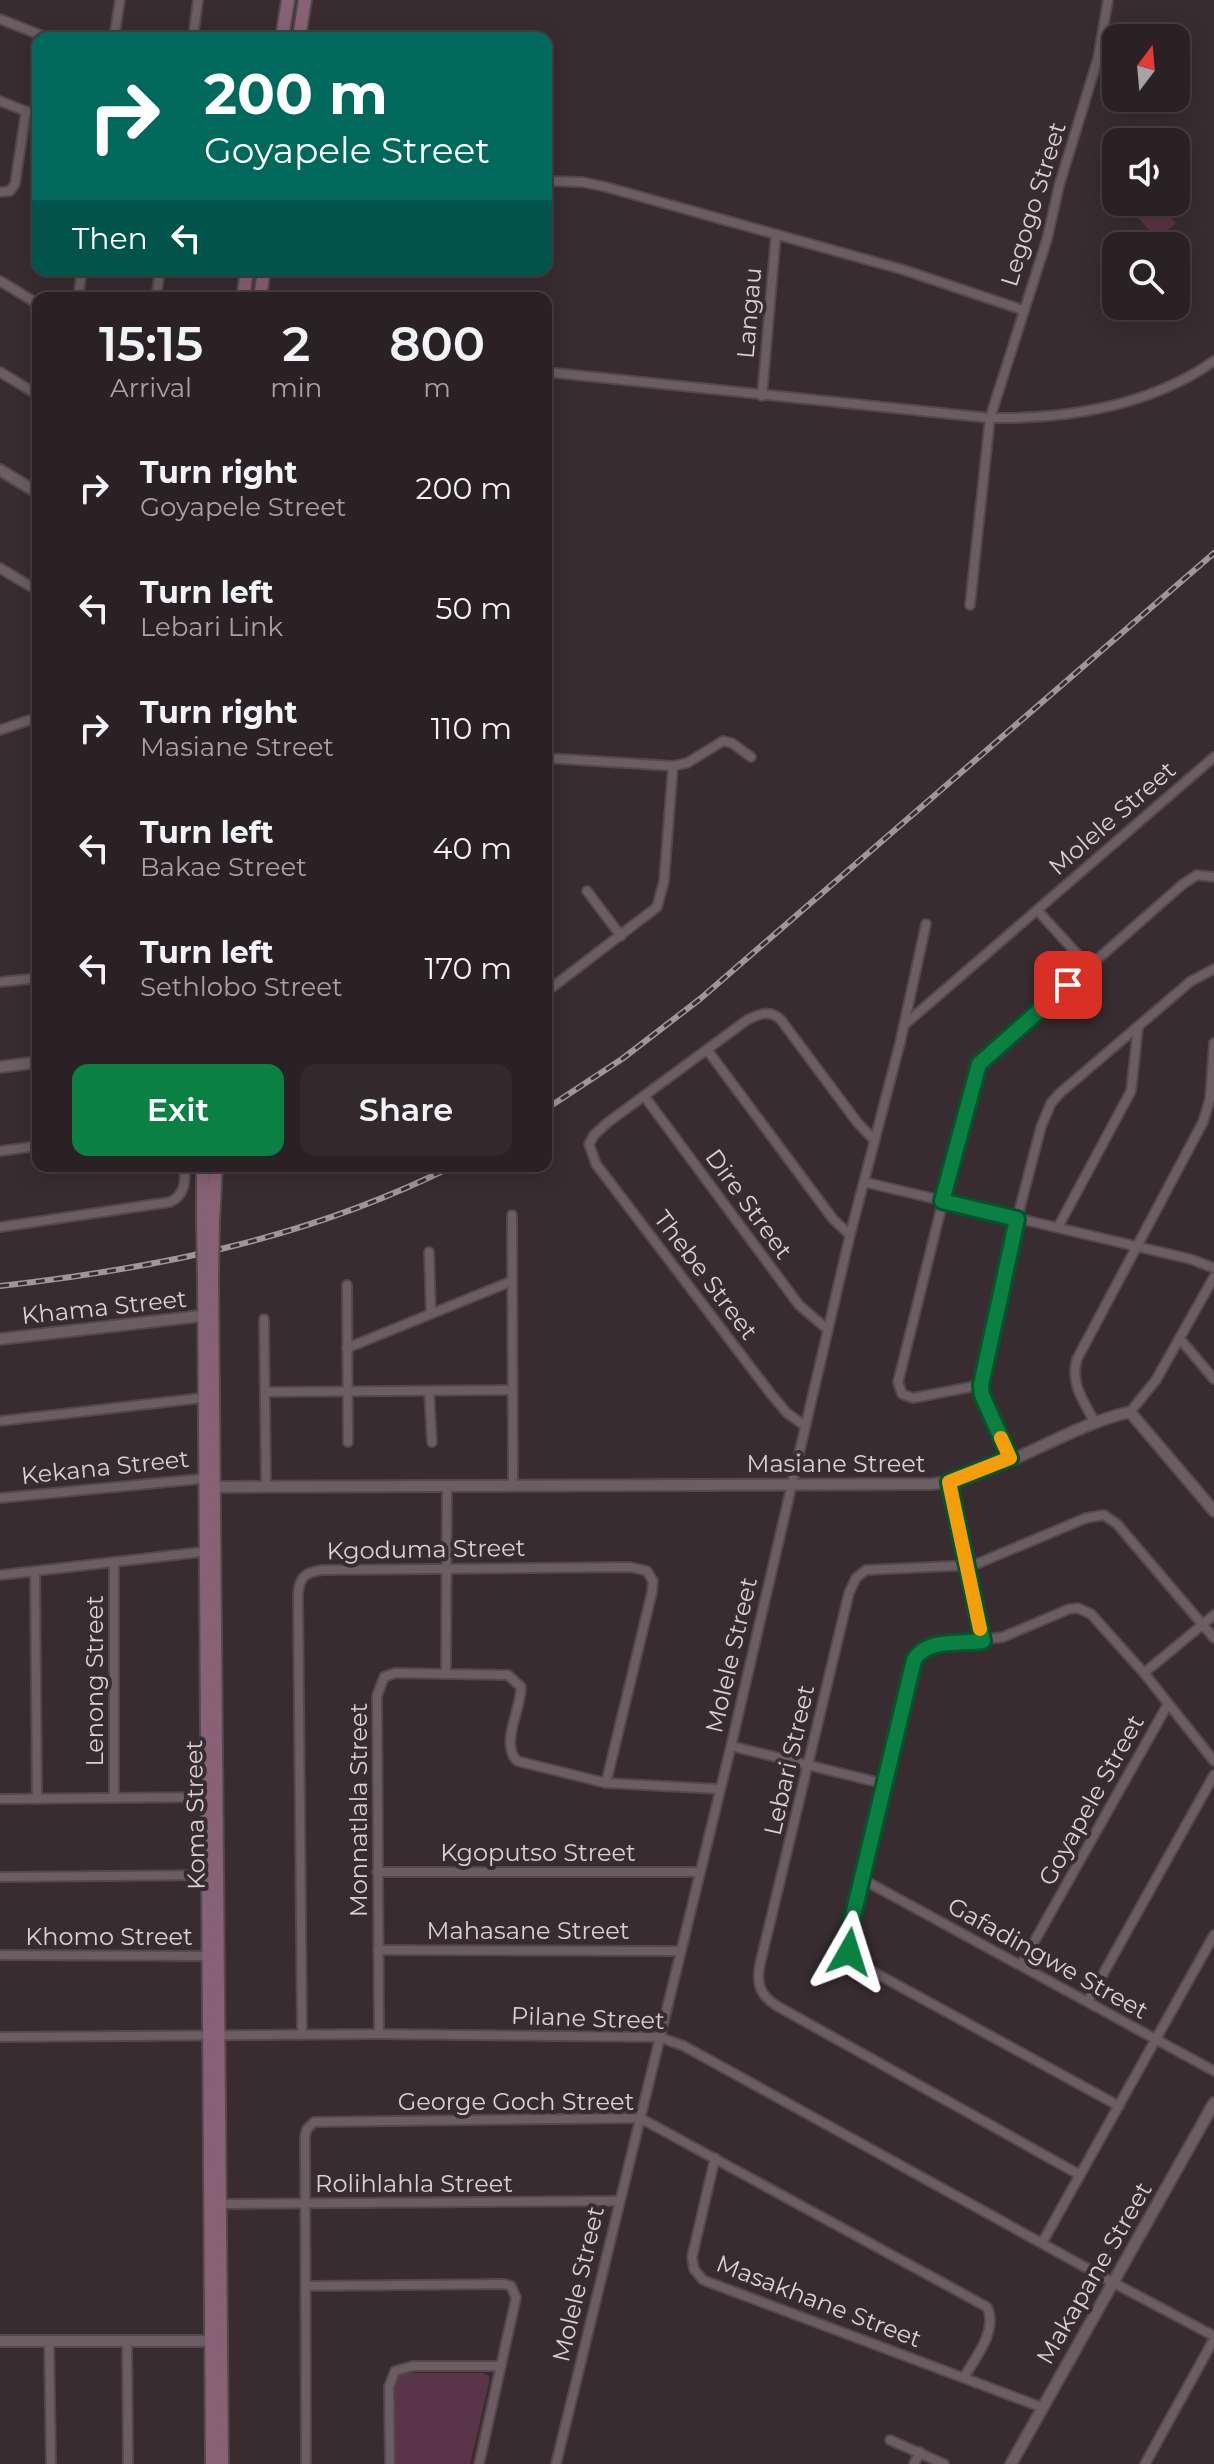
<!DOCTYPE html>
<html lang="en">
<head>
<meta charset="utf-8">
<style>
  body { margin:0; font-family:Montserrat,sans-serif; background:#32292d; color:#f1f3f6; height:100vh; display:flex; flex-direction:column; font-size:30px; white-space:nowrap }
  * { box-sizing:border-box; margin:0 }
  p { font-size:26px; color:#a5a3a7 }
  .icon { flex:none; width:44px; height:44px; fill:none; stroke:currentColor; stroke-width:2; stroke-linecap:round; stroke-linejoin:round }
  .map { position:relative; flex:1; overflow:hidden }
  .panel { position:absolute; left:32px; top:292px; width:520px; height:880px; display:flex; flex-direction:column; background:#2a2125; border-radius:16px; box-shadow:0 4px 20px #0003,0 0 0 2px #463e42 }
  .panel>* { flex:none }
  .guide { position:absolute; left:32px; top:32px; width:520px; height:244px; border-radius:16px; box-shadow:0 4px 20px #0003,0 0 0 2px #463e42; background:#00695c; color:#fff; overflow:hidden }
  .needle { width:52px; rotate:16deg }
  .fabs { position:absolute; left:1102px; top:24px; display:grid; gap:16px }
  .fabs a { display:grid; place-items:center; width:88px; height:88px; border-radius:16px; background:#2a2125; box-shadow:0 4px 20px #0003,0 0 0 2px #463e42; font-size:40px }
  .pin { position:absolute; display:grid; place-items:center; width:68px; height:68px; color:#fff; margin:-34px; border-radius:16px; box-shadow:0 4px 12px #0006 }
  .me { position:absolute; width:88px; margin:-44px; rotate:6deg; stroke-linejoin:round; filter:drop-shadow(0 0 6px #0008) }
  .turn { display:flex; align-items:center; gap:28px; height:168px; padding:0 40px; font-size:36px }
  .turn .icon { width:104px; height:104px; stroke-width:2.5 }
  .turn b { display:block; font-size:56px; line-height:68px }
  .then { display:flex; align-items:center; height:76px; padding:0 40px; background:#0003; gap:16px; font-size:30px }
  .eta { display:flex; justify-content:space-evenly; align-items:center; height:136px; text-align:center }
  .eta b { font-size:48px; font-weight:600; line-height:56px }
  .button { display:flex; gap:16px; margin-top:auto; padding:16px 40px }
  .button a { flex:1; height:92px; border-radius:16px; background:#0b8043; color:#fff; font-size:32px; font-weight:600; line-height:92px; text-align:center }
  .button a+a { background:#32292d; color:#f1f3f6 }
  ul { padding:0; list-style:none }
  li { display:flex; align-items:center; gap:24px; height:120px; padding:0 40px }
  li div { flex:1 }
  li b { display:block; font-size:30px }
  li em { font-style:normal }
  .map>svg:first-child { display:block }
</style>
</head>
<body>
<div class="map">
<svg width="1214" height="2464" viewBox="0 0 1214 2464">
  <rect width="100%" height="100%" fill="#382c31"/>
  <g fill="#5a3547">
    <path d="M 1149,202 L 1157,202 L 1176,223 L 1157,239 L 1135,214 Z"/>
    <path d="M 482,2373 L 489,2376 L 489,2383 L 470,2464 L 393,2464 L 392,2386 C 396,2376 400,2374 411,2373 Z"/>
  </g>
  <g fill="none" stroke-linecap="round" stroke-linejoin="round">
    <defs>
      <g id="minor">
        <path d="M 0,19 L 48,38"/>
        <path d="M 114,38 L 120,0"/>
        <path d="M 193,38 L 198,0"/>
        <path d="M 0,101 L 38,116"/>
        <path d="M 546,181 L 582,182 L 606,187 L 904,270 L 1023,310"/>
        <path d="M 0,192 L 10,191 L 15,184 L 26,111"/>
        <path d="M 0,281 L 38,304"/>
        <path d="M 78,298 L 82,270"/>
        <path d="M 156,298 L 160,270"/>
        <path d="M 0,372 L 38,395"/>
        <path d="M 546,372 L 990,418 C 1067,419 1150,406 1214,361"/>
        <path d="M 762,396 L 776,234"/>
        <path d="M 0,568 L 38,591"/>
        <path d="M 970,605 L 990,418 L 1047,239 L 1059,186 L 1098,58 L 1108,0"/>
        <path d="M 0,730 L 38,717"/>
        <path d="M 546,758 L 673,766 L 687,763 L 723,741 L 732,743 L 751,757"/>
        <path d="M 587,891 L 621,936"/>
        <path d="M 1037,910 L 1089,967"/>
        <path d="M 0,982 L 38,978"/>
        <path d="M 546,992 L 657,907 L 664,881 L 673,766"/>
        <path d="M 904,1025 L 1214,757"/>
        <path d="M 708,1051 L 833,1219 L 850,1235"/>
        <path d="M 645,1097 L 799,1305 L 828,1330"/>
        <path d="M 0,1151 L 38,1146"/>
        <path d="M 864,1182 L 1190,1259 L 1214,1268"/>
        <path d="M 512,1215 L 513,1485"/>
        <path d="M 0,1227 L 170,1202 C 185,1195 186,1181 184,1166"/>
        <path d="M 1058,1227 L 1131,1091 L 1138,1028"/>
        <path d="M 429,1252 L 431,1313"/>
        <path d="M 347,1285 L 348,1442"/>
        <path d="M 264,1319 L 266,1487"/>
        <path d="M 1180,1339 L 1214,1379"/>
        <path d="M 347,1348 L 512,1281"/>
        <path d="M 981,1385 L 913,1398 L 902,1394 L 898,1382 L 975,1072 L 986,1057 L 1183,884 L 1197,875 L 1214,877"/>
        <path d="M 429,1391 L 432,1442"/>
        <path d="M 266,1392 L 512,1390"/>
        <path d="M 1130,1412 L 1156,1380 L 1214,1277"/>
        <path d="M 0,1421 L 210,1397"/>
        <path d="M 1094,1421 C 1083,1400 1070,1383 1077,1359 L 1203,1122 L 1210,1099 L 1214,1043"/>
        <path d="M 805,1426 L 787,1413 L 771,1394 L 596,1164 L 589,1144 L 594,1135 L 607,1123 L 747,1020 C 759,1014 770,1009 781,1020 L 857,1122 L 874,1140"/>
        <path d="M 1010,1458 L 982,1395 L 981,1385 L 1017,1219 L 1041,1127 L 1051,1103 L 1060,1093 L 1191,981 L 1214,969"/>
        <path d="M 949,1482 L 983,1641"/>
        <path d="M 0,1498 L 210,1478"/>
        <path d="M 114,1564 L 114,1798"/>
        <path d="M 35,1572 L 37,1799"/>
        <path d="M 0,1575 L 210,1551"/>
        <path d="M 446,1673 L 447,1485"/>
        <path d="M 1144,1673 L 1214,1615"/>
        <path d="M 731,1746 L 885,1784"/>
        <path d="M 0,1799 L 211,1797"/>
        <path d="M 377,1872 L 698,1872"/>
        <path d="M 0,1877 L 211,1875"/>
        <path d="M 862,1879 L 1214,2071"/>
        <path d="M 378,1950 L 679,1951"/>
        <path d="M 0,1955 L 211,1956"/>
        <path d="M 1021,1965 L 1168,1704"/>
        <path d="M 1088,2001 L 1214,1775"/>
        <path d="M 379,2034 L 377,1696 L 384,1677 L 395,1673 L 508,1675 L 521,1687 C 521,1710 500,1743 517,1761 L 606,1783 L 719,1789"/>
        <path d="M 302,2035 L 298,1595 C 299,1577 305,1572 323,1570 L 630,1567 L 647,1571 L 653,1581 L 652,1592 L 606,1783"/>
        <path d="M 0,2037 L 379,2034 L 659,2037 L 684,2046 L 1112,2282 L 1214,2336"/>
        <path d="M 1119,2106 L 868,1969 L 849,1952 L 850,1928 L 911,1669 L 918,1652 L 924,1648 L 1003,1637 L 1069,1609 L 1078,1608 L 1091,1614 L 1144,1673 L 1214,1761"/>
        <path d="M 715,2158 L 692,2257 L 694,2269 L 703,2280 L 1041,2407"/>
        <path d="M 1080,2175 L 777,2006 C 760,1995 756,1984 760,1964 L 849,1593 L 856,1578 L 866,1570 L 974,1565 L 1086,1518 L 1104,1515 L 1117,1524 L 1214,1638"/>
        <path d="M 218,2204 L 618,2201"/>
        <path d="M 1042,2243 L 1214,1935"/>
        <path d="M 307,2286 L 504,2284 L 511,2286 L 516,2298 L 479,2464"/>
        <path d="M 127,2341 L 128,2464"/>
        <path d="M 49,2342 L 51,2464"/>
        <path d="M 890,2440 L 944,2464"/>
        <path d="M 306,2464 L 305,2136 L 307,2129 L 314,2122 L 640,2118 L 987,2307 C 998,2330 976,2357 964,2377"/>
        <path d="M 390,2464 L 389,2387 L 395,2371 L 413,2366 L 501,2366"/>
        <path d="M 556,2464 L 731,1746 L 850,1235 L 900,1043 L 926,924"/>
        <path d="M 914,2464 L 920,2452"/>
        <path d="M 1145,2464 L 1214,2339"/>
      </g>
      <g id="tertiary">
        <path d="M 0,470 L 38,493"/>
        <path d="M 0,1067 L 38,1062"/>
        <path d="M 0,1339 L 209,1315"/>
        <path d="M 208,1487 L 932,1484 C 999,1478 1062,1427 1130,1412 L 1214,1511"/>
        <path d="M 0,2341 L 216,2341"/>
        <path d="M 1011,2464 L 1214,2103"/>
      </g>
      <g id="secondary">
        <path d="M 282,38 L 288,0"/>
        <path d="M 299,38 L 305,0"/>
        <path d="M 243,298 L 247,270"/>
        <path d="M 260,298 L 264,270"/>
        <path d="M 203,1221 L 203,1166"/>
        <path d="M 213,1221 L 216,1166"/>
        <path d="M 212,1276 L 222,2464"/>
        <path d="M 204,1278 L 212,2464"/>
      </g>
    </defs>
    <use href="#minor" stroke="#53494d" stroke-width="12"/>
    <use href="#tertiary" stroke="#53494d" stroke-width="14"/>
    <use href="#secondary" stroke="#53494d" stroke-width="16"/>
    <use href="#minor" stroke="#6b5d63" stroke-width="8"/>
    <use href="#tertiary" stroke="#6b5d63" stroke-width="10"/>
    <use href="#secondary" stroke="#876274" stroke-width="12"/>
    <defs>
      <g id="rail">
        <path d="M 546,1109 L 622,1059 L 700,999 L 1214,553"/>
        <path d="M 0,1286 C 159,1268 309,1238 453,1166"/>
      </g>
    </defs>
    <use href="#rail" stroke="#a0969a" stroke-width="6"/>
    <use href="#rail" stroke="#382c31" stroke-width="3" stroke-dasharray="9" stroke-linecap="butt"/>
    <defs>
      <g id="secondary-bridge">
        <path d="M 203,1221 L 204,1278"/>
        <path d="M 212,1276 L 213,1221"/>
      </g>
    </defs>
    <use href="#secondary-bridge" stroke="#53494d" stroke-width="16" stroke-linecap="butt"/>
    <use href="#secondary-bridge" stroke="#876274" stroke-width="12"/>
  </g>
  <g fill="none" stroke-linecap="round" stroke-linejoin="round">
    <defs>
      <path id="route" d="M 849,1952 L 850,1928 L 914,1660 C 927,1638 960,1644 983,1641 L 949,1482 L 1010,1458 L 982,1395 L 981,1385 L 1017,1219 L 942,1201 L 979,1064 L 1068,985"/>
    </defs>
    <use href="#route" stroke="#07532c" stroke-width="20"/>
    <use href="#route" stroke="#0b8043" stroke-width="14"/>
    <path stroke="#f59e0b" stroke-width="14" d="M 980,1629 L 949,1482 L 1010,1458 L 1001,1438"/>
  </g>
  <g text-anchor="middle" dominant-baseline="central" stroke-width="8" stroke-linejoin="round" paint-order="stroke">
    <g font-size="24" fill="#d9d1d4" stroke="#382c31">
      <text transform="translate(1033 204) rotate(-73)">Legogo Street</text>
      <text transform="translate(749 313) rotate(-85)">Langau</text>
      <text transform="translate(1112 818) rotate(-41)">Molele Street</text>
      <text transform="translate(749 1204) rotate(54)">Dire Street</text>
      <text transform="translate(706 1275) rotate(53)">Thebe Street</text>
      <text transform="translate(104 1307) rotate(-6)">Khama Street</text>
      <text x="836" y="1463">Masiane Street</text>
      <text transform="translate(105 1467) rotate(-6)">Kekana Street</text>
      <text transform="translate(426 1549) rotate(-1)">Kgoduma Street</text>
      <text transform="translate(731 1655) rotate(-77)">Molele Street</text>
      <text transform="translate(94 1681) rotate(-90)">Lenong Street</text>
      <text transform="translate(789 1760) rotate(-77)">Lebari Street</text>
      <text transform="translate(1091 1800) rotate(-61)">Goyapele Street</text>
      <text transform="translate(358 1810) rotate(-90)">Monnatlala Street</text>
      <text transform="translate(195 1815) rotate(-91)">Koma Street</text>
      <text x="538" y="1852">Kgoputso Street</text>
      <text x="528" y="1930">Mahasane Street</text>
      <text x="109" y="1936">Khomo Street</text>
      <text transform="translate(1048 1958) rotate(29)">Gafadingwe Street</text>
      <text transform="translate(588 2018) rotate(2)">Pilane Street</text>
      <text x="516" y="2101">George Goch Street</text>
      <text x="414" y="2183">Rolihlahla Street</text>
      <text transform="translate(1094 2273) rotate(-60)">Makapane Street</text>
      <text transform="translate(578 2284) rotate(-77)">Molele Street</text>
      <text transform="translate(819 2301) rotate(21)">Masakhane Street</text>
    </g>
  </g>
</svg>
<div class="fabs">
<a><svg class="needle" viewBox="-14 -14 28 28"><path d="M0-13l5 13h-10z" fill="#e53935"/><path d="M0 13l5-13h-10z" fill="#a5a3a7"/></svg></a>
<a><svg class="icon" aria-label="sound" viewBox="0 0 24 24"><path d="M4 9h4l5-4v14l-5-4H4zM17 9q2 3 0 6"/></svg></a>
<a><svg class="icon" aria-label="search" viewBox="0 0 24 24"><circle cx="10" cy="10" r="6"/><path d="M15 15l6 6"/></svg></a>
</div>
<div class="pin" style="left:1068px;top:985px;background:#d93025"><svg class="icon" aria-label="arrive" viewBox="0 0 24 24"><path d="M6 21V4h12l-3 4 3 4H6"/></svg></div>
<svg class="me" style="left:849px;top:1952px" viewBox="-20 -20 40 40"><path d="M0-17L14 15 0 8-14 15z" fill="#0b8043" stroke="#fff" stroke-width="4"/></svg>
<div class="guide">
<div class="turn"><svg class="icon" aria-label="right" viewBox="0 0 24 24"><path d="M7 20v-9h11M14 6l5 5-5 5"/></svg><div><b>200 m</b>Goyapele Street</div></div>
<div class="then">Then<svg class="icon" aria-label="left" viewBox="0 0 24 24"><path d="M17 20v-9H6M10 6l-5 5 5 5"/></svg></div>
</div>
<section class="panel">
<div class="eta">
<div><b>15:15</b><p>Arrival</p></div>
<div><b>2</b><p>min</p></div>
<div><b>800</b><p>m</p></div>
</div>
<ul>
<li><svg class="icon" aria-label="right" viewBox="0 0 24 24"><path d="M7 20v-9h11M14 6l5 5-5 5"/></svg><div><b>Turn right</b><p>Goyapele Street</p></div><em>200 m</em></li>
<li><svg class="icon" aria-label="left" viewBox="0 0 24 24"><path d="M17 20v-9H6M10 6l-5 5 5 5"/></svg><div><b>Turn left</b><p>Lebari Link</p></div><em>50 m</em></li>
<li><svg class="icon" aria-label="right" viewBox="0 0 24 24"><path d="M7 20v-9h11M14 6l5 5-5 5"/></svg><div><b>Turn right</b><p>Masiane Street</p></div><em>110 m</em></li>
<li><svg class="icon" aria-label="left" viewBox="0 0 24 24"><path d="M17 20v-9H6M10 6l-5 5 5 5"/></svg><div><b>Turn left</b><p>Bakae Street</p></div><em>40 m</em></li>
<li><svg class="icon" aria-label="left" viewBox="0 0 24 24"><path d="M17 20v-9H6M10 6l-5 5 5 5"/></svg><div><b>Turn left</b><p>Sethlobo Street</p></div><em>170 m</em></li>
</ul>
<div class="button"><a>Exit</a><a>Share</a></div>
</section>
</div>
</body>
</html>
